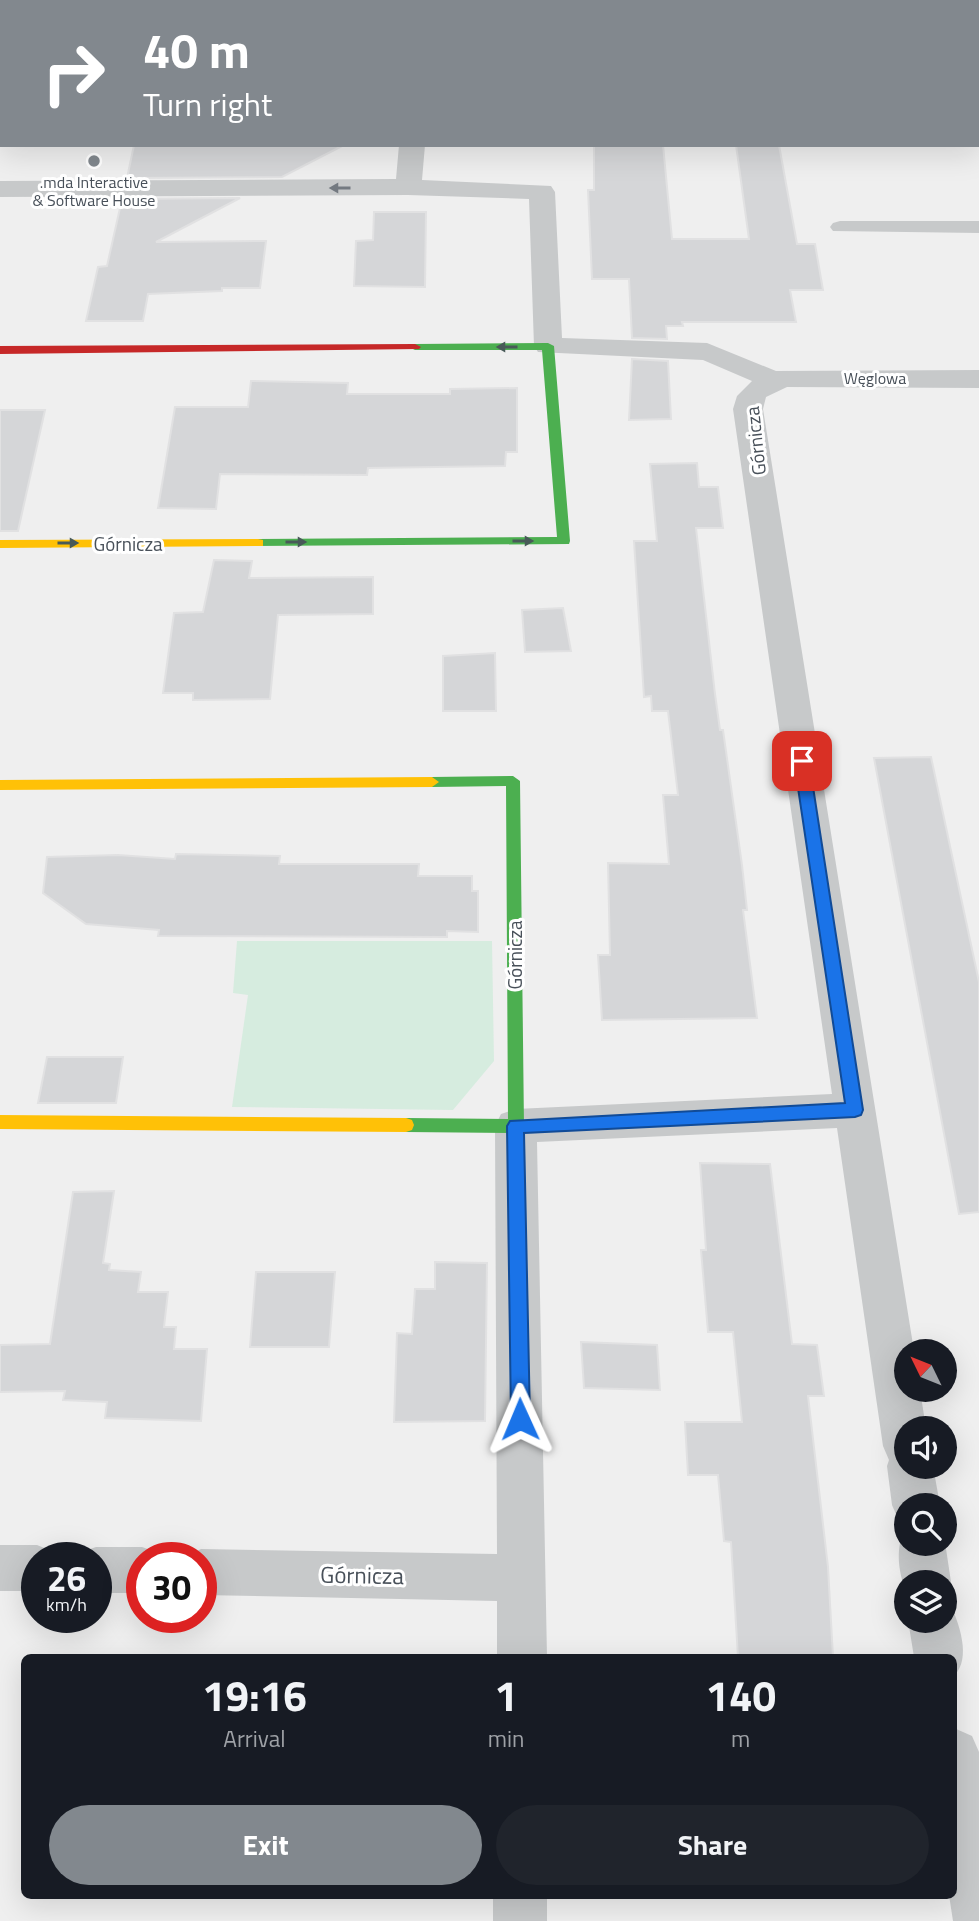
<!DOCTYPE html>
<html lang="en">
<head>
<meta charset="utf-8">
<style>
  body { margin:0; font-family:"Titillium Web",sans-serif; background:#20242c; color:#f1f3f6; height:100vh; display:flex; flex-direction:column; font-size:26px; white-space:nowrap }
  * { box-sizing:border-box; margin:0 }
  p { font-size:23px; color:#9ea1a6 }
  .icon { flex:none; width:38px; height:38px; fill:none; stroke:currentColor; stroke-width:2; stroke-linecap:round; stroke-linejoin:round }
  .map { position:relative; flex:1; overflow:hidden }
  .drawer { position:absolute; left:21px; top:1654px; width:936px; height:245px; display:flex; flex-direction:column; background:#171b24; border-radius:10px; box-shadow:0 7px 28px #0002 }
  .drawer>* { flex:none }
  .top-card { position:absolute; left:0px; top:0px; width:980px; height:147px; box-shadow:0 7px 28px #0002; background:#82888e; color:#fff; overflow:hidden }
  .needle { width:46px; rotate:313deg }
  .buttons { position:absolute; left:894px; top:1339px; display:grid; gap:14px }
  .buttons a { display:grid; place-items:center; width:63px; height:63px; border-radius:50%; background:#171b24; box-shadow:0 7px 28px #0002; font-size:35px }
  .speed { position:absolute; left:21px; top:1542px; display:flex; gap:14px; font-size:35px; font-weight:700; text-align:center }
  .speed>* { display:grid; place-content:center; width:91px; height:91px; border-radius:50%; background:#171b24; box-shadow:0 7px 28px #0002; line-height:1 }
  .speed small { font-size:18px; font-weight:400 }
  .speed .limit { border:10px solid #d22; background:#fff; color:#111 }
  .pin { position:absolute; display:grid; place-items:center; width:60px; height:60px; color:#fff; margin:-30px; border-radius:14px; box-shadow:0 4px 10px #0006 }
  .me { position:absolute; width:77px; margin:-38px; rotate:359deg; stroke-linejoin:round; filter:drop-shadow(0 0 5px #0008) }
  .turn { display:flex; align-items:center; gap:24px; height:147px; padding:0 28px; font-size:32px }
  .turn .icon { width:91px; height:91px; stroke-width:2.5 }
  .turn b { display:block; font-size:49px; line-height:60px }
  .eta { display:flex; justify-content:space-evenly; align-items:center; height:119px; text-align:center }
  .eta b { font-size:42px; font-weight:700; line-height:49px }
  .button { display:flex; gap:14px; margin-top:auto; padding:14px 28px }
  .button a { flex:1; height:80px; border-radius:42px; background:#82888e; color:#fff; font-size:28px; font-weight:700; line-height:80px; text-align:center }
  .button a+a { background:#20242c; color:#f1f3f6 }
  .map>svg:first-child { display:block }
</style>
</head>
<body>
<div class="map">
<svg width="979" height="1921" viewBox="0 0 979 1921">
  <rect width="100%" height="100%" fill="#efefef"/>
  <path fill="#d6ecdf" d="M 237,941 L 492,941 L 494,1061 L 453,1110 L 232,1107 L 248,995 L 233,993 Z"/>
  <g fill="#d5d6d8" stroke="#e1e1e2" stroke-width="2">
    <path d="M 134,145 L 344,145 L 282,177 L 127,178 Z"/>
    <path d="M 594,145 L 663,145 L 672,239 L 749,239 L 736,145 L 779,145 L 797,244 L 815,244 L 823,290 L 790,290 L 796,322 L 682,322 L 683,326 L 666,326 L 667,339 L 632,338 L 629,279 L 592,279 L 588,190 L 594,190 Z"/>
    <path d="M 240,198 L 156,242 L 266,241 L 260,288 L 222,288 L 222,291 L 148,294 L 143,321 L 86,321 L 98,267 L 107,266 L 122,199 Z"/>
    <path d="M 374,212 L 426,212 L 425,287 L 354,286 L 356,241 L 373,240 Z"/>
    <path d="M 632,359 L 668,361 L 671,419 L 629,420 Z"/>
    <path d="M 251,381 L 348,383 L 347,394 L 450,394 L 450,389 L 517,388 L 517,452 L 506,452 L 505,466 L 368,468 L 367,475 L 220,474 L 216,509 L 158,508 L 175,407 L 248,407 Z"/>
    <path d="M 0,410 L 45,410 L 18,531 L 0,531 Z"/>
    <path d="M 697,463 L 699,487 L 718,487 L 723,528 L 696,528 L 715,694 L 720,730 L 723,730 L 742,865 L 747,910 L 743,910 L 757,1018 L 602,1020 L 598,955 L 610,955 L 608,863 L 669,864 L 663,795 L 678,795 L 668,711 L 652,711 L 651,696 L 644,697 L 634,541 L 657,541 L 650,464 Z"/>
    <path d="M 214,560 L 252,561 L 249,578 L 373,577 L 373,614 L 278,615 L 270,699 L 193,700 L 193,693 L 163,693 L 174,613 L 203,612 Z"/>
    <path d="M 563,608 L 571,651 L 525,652 L 522,610 Z"/>
    <path d="M 495,653 L 496,711 L 443,711 L 443,656 Z"/>
    <path d="M 931,757 L 979,982 L 979,1212 L 959,1214 L 874,758 Z"/>
    <path d="M 176,854 L 280,856 L 279,864 L 419,864 L 418,876 L 472,876 L 472,891 L 478,891 L 478,932 L 447,931 L 447,937 L 158,936 L 159,930 L 86,924 L 43,893 L 47,857 L 118,855 L 175,859 Z"/>
    <path d="M 47,1057 L 123,1057 L 116,1103 L 38,1103 Z"/>
    <path d="M 700,1163 L 770,1164 L 792,1344 L 817,1345 L 824,1396 L 808,1396 L 828,1567 L 833,1657 L 738,1657 L 731,1542 L 724,1541 L 718,1475 L 688,1475 L 685,1422 L 742,1422 L 733,1332 L 708,1332 L 701,1250 L 706,1250 Z"/>
    <path d="M 114,1191 L 103,1263 L 110,1264 L 109,1270 L 141,1272 L 138,1292 L 168,1292 L 164,1327 L 176,1327 L 174,1349 L 207,1349 L 201,1421 L 105,1418 L 107,1402 L 63,1400 L 65,1391 L 0,1392 L 0,1345 L 50,1344 L 73,1192 Z"/>
    <path d="M 435,1262 L 487,1263 L 485,1421 L 394,1422 L 397,1333 L 412,1334 L 415,1289 L 435,1289 Z"/>
    <path d="M 256,1272 L 335,1272 L 329,1347 L 250,1347 Z"/>
    <path d="M 581,1342 L 657,1345 L 660,1390 L 584,1388 Z"/>
  </g>
  <g fill="none" stroke-linecap="round" stroke-linejoin="round">
    <g fill="#c7c9ca" fill-rule="evenodd">
      <rect x="978" y="18" width="1" height="10"/>
      <rect x="978" y="114" width="1" height="10"/>
      <path d="M 840,221 L 979,221 L 979,233 L 833,231 L 830,227 L 833,223 Z"/>
    </g>
    <g fill="#c7c9ca" fill-rule="evenodd">
      <rect x="551" y="0" width="22" height="2"/>
      <rect x="978" y="6" width="1" height="16"/>
      <rect x="0" y="45" width="2" height="14"/>
      <path d="M 399,145 L 425,145 L 422,180 L 551,186 L 555,192 L 562,338 L 707,343 L 776,371 L 979,370 L 979,388 L 787,387 L 766,397 L 763,409 L 914,1351 L 906,1351 L 906,1390 L 920,1390 L 926,1428 L 906,1428 L 906,1466 L 933,1466 L 940,1505 L 906,1505 L 906,1524 L 899,1521 L 892,1505 L 887,1466 L 889,1460 L 883,1446 L 837,1128 L 537,1142 L 547,1657 L 497,1657 L 497,1601 L 201,1595 L 201,1558 L 183,1558 L 201,1549 L 497,1554 L 495,1126 L 501,1114 L 516,1109 L 832,1094 L 733,409 L 737,396 L 752,381 L 703,360 L 538,352 L 534,346 L 529,199 L 408,195 L 0,197 L 0,181 L 396,179 Z"/>
      <path d="M 906,1527 L 906,1544 L 945,1542 L 951,1582 L 945,1597 L 945,1582 L 906,1582 L 906,1591 C 898,1572 895,1545 906,1527 Z"/>
      <path d="M 0,1545 L 37,1545 L 54,1552 L 57,1558 L 37,1558 L 37,1591 L 0,1591 Z"/>
      <path d="M 96,1547 L 142,1547 L 159,1553 L 161,1558 L 142,1558 L 142,1593 L 96,1593 L 96,1558 L 77,1558 L 79,1553 Z"/>
      <path d="M 945,1601 L 950,1603 C 959,1624 972,1658 954,1676 L 954,1657 L 914,1657 L 908,1620 L 945,1620 Z"/>
      <path d="M 954,1728 L 972,1736 L 979,1752 L 979,1921 L 953,1921 L 949,1895 L 954,1895 Z"/>
      <rect x="493" y="1895" width="54" height="26"/>
    </g>
    <g fill="#4caf50" fill-rule="evenodd">
      <path d="M 548,343 L 554,346 L 570,541 L 569,544 L 253,546 L 253,540 L 258,539 L 557,537 L 542,350 L 415,350 L 409,347 L 415,344 Z"/>
      <path d="M 513,776 L 520,781 L 524,1126 L 522,1131 L 516,1133 L 406,1132 L 400,1130 L 398,1125 L 400,1120 L 406,1118 L 508,1119 L 506,786 L 432,787 L 425,782 L 432,777 Z"/>
    </g>
    <g fill="#ffc107" fill-rule="evenodd">
      <path d="M 258,539 L 263,540 L 263,546 L 0,548 L 0,540 Z"/>
      <path d="M 432,777 L 439,782 L 432,787 L 0,790 L 0,780 Z"/>
      <path d="M 0,1115 L 406,1118 L 412,1120 L 414,1125 L 412,1130 L 406,1132 L 0,1129 Z"/>
    </g>
    <path fill="#c62828" fill-rule="evenodd" d="M 415,344 L 421,347 L 419,349 L 0,354 L 0,346 Z"/>
  </g>
  <defs><path id="oneway-solid" d="M-6-.8H1V-3.2L6.5 0L1 3.2V.8H-6Z" transform="scale(1.75)"/></defs>
  <use fill="#747a81" href="#oneway-solid" transform="translate(340 188) rotate(180)"/>
  <g fill="#485a58">
    <use href="#oneway-solid" transform="translate(507 347) rotate(180)"/>
    <use href="#oneway-solid" transform="translate(523 541)"/>
    <use href="#oneway-solid" transform="translate(296 542)"/>
    <use href="#oneway-solid" transform="translate(68 543)"/>
  </g>
  <path fill="#1a73e8" stroke="#114b97" stroke-width="2" d="M 802,756 L 809,761 L 863,1110 L 861,1115 L 855,1117 L 524,1133 L 530,1419 L 527,1425 L 520,1427 L 514,1425 L 511,1419 L 507,1126 L 510,1121 L 845,1103 L 794,761 Z"/>
  <circle fill="#82888e" stroke="#fff" stroke-width="2.5" cx="94" cy="161" r="7"/>
  <g text-anchor="middle" dominant-baseline="central" stroke-width="6" stroke-linejoin="round" paint-order="stroke">
    <g font-size="16" fill="#485059" stroke="#fff">
      <text x="94" y="182">.mda Interactive<tspan x="94" dy="18">&amp; Software House</tspan></text>
    </g>
    <g font-size="16" fill="#485059" stroke="#fff">
      <text x="875" y="378">Węglowa</text>
    </g>
    <g font-size="19" fill="#485059" stroke="#fff">
      <text transform="translate(755 441) rotate(-96)">Górnicza</text>
      <text x="128" y="543">Górnicza</text>
      <text transform="translate(514 955) rotate(-90)">Górnicza</text>
    </g>
    <g font-size="23" fill="#485059" stroke="#fff">
      <text transform="translate(362 1575) rotate(1)">Górnicza</text>
    </g>
  </g>
</svg>
<div class="buttons">
<a><svg class="needle" viewBox="-14 -14 28 28"><path d="M0-13l5 13h-10z" fill="#e53935"/><path d="M0 13l5-13h-10z" fill="#9ea1a6"/></svg></a>
<a><svg class="icon" aria-label="sound" viewBox="0 0 24 24"><path d="M4 9h4l5-4v14l-5-4H4zM17 9q2 3 0 6"/></svg></a>
<a><svg class="icon" aria-label="search" viewBox="0 0 24 24"><circle cx="10" cy="10" r="6"/><path d="M15 15l6 6"/></svg></a>
<a><svg class="icon" aria-label="layers" viewBox="0 0 24 24"><path d="M12 4l9 5-9 5-9-5zM3 14l9 5 9-5"/></svg></a>
</div>
<div class="speed"><div>26<small>km/h</small></div><div class="limit">30</div></div>
<div class="pin" style="left:802px;top:761px;background:#d93025"><svg class="icon" aria-label="arrive" viewBox="0 0 24 24"><path d="M6 21V4h12l-3 4 3 4H6"/></svg></div>
<svg class="me" style="left:520px;top:1419px" viewBox="-20 -20 40 40"><path d="M0-17L14 15 0 8-14 15z" fill="#1a73e8" stroke="#fff" stroke-width="4"/></svg>
<div class="top-card">
<div class="turn"><svg class="icon" aria-label="right" viewBox="0 0 24 24"><path d="M7 20v-9h11M14 6l5 5-5 5"/></svg><div><b>40 m</b>Turn right</div></div>
</div>
<section class="drawer">
<div class="eta">
<div><b>19:16</b><p>Arrival</p></div>
<div><b>1</b><p>min</p></div>
<div><b>140</b><p>m</p></div>
</div>
<div class="button"><a>Exit</a><a>Share</a></div>
</section>
</div>
</body>
</html>
